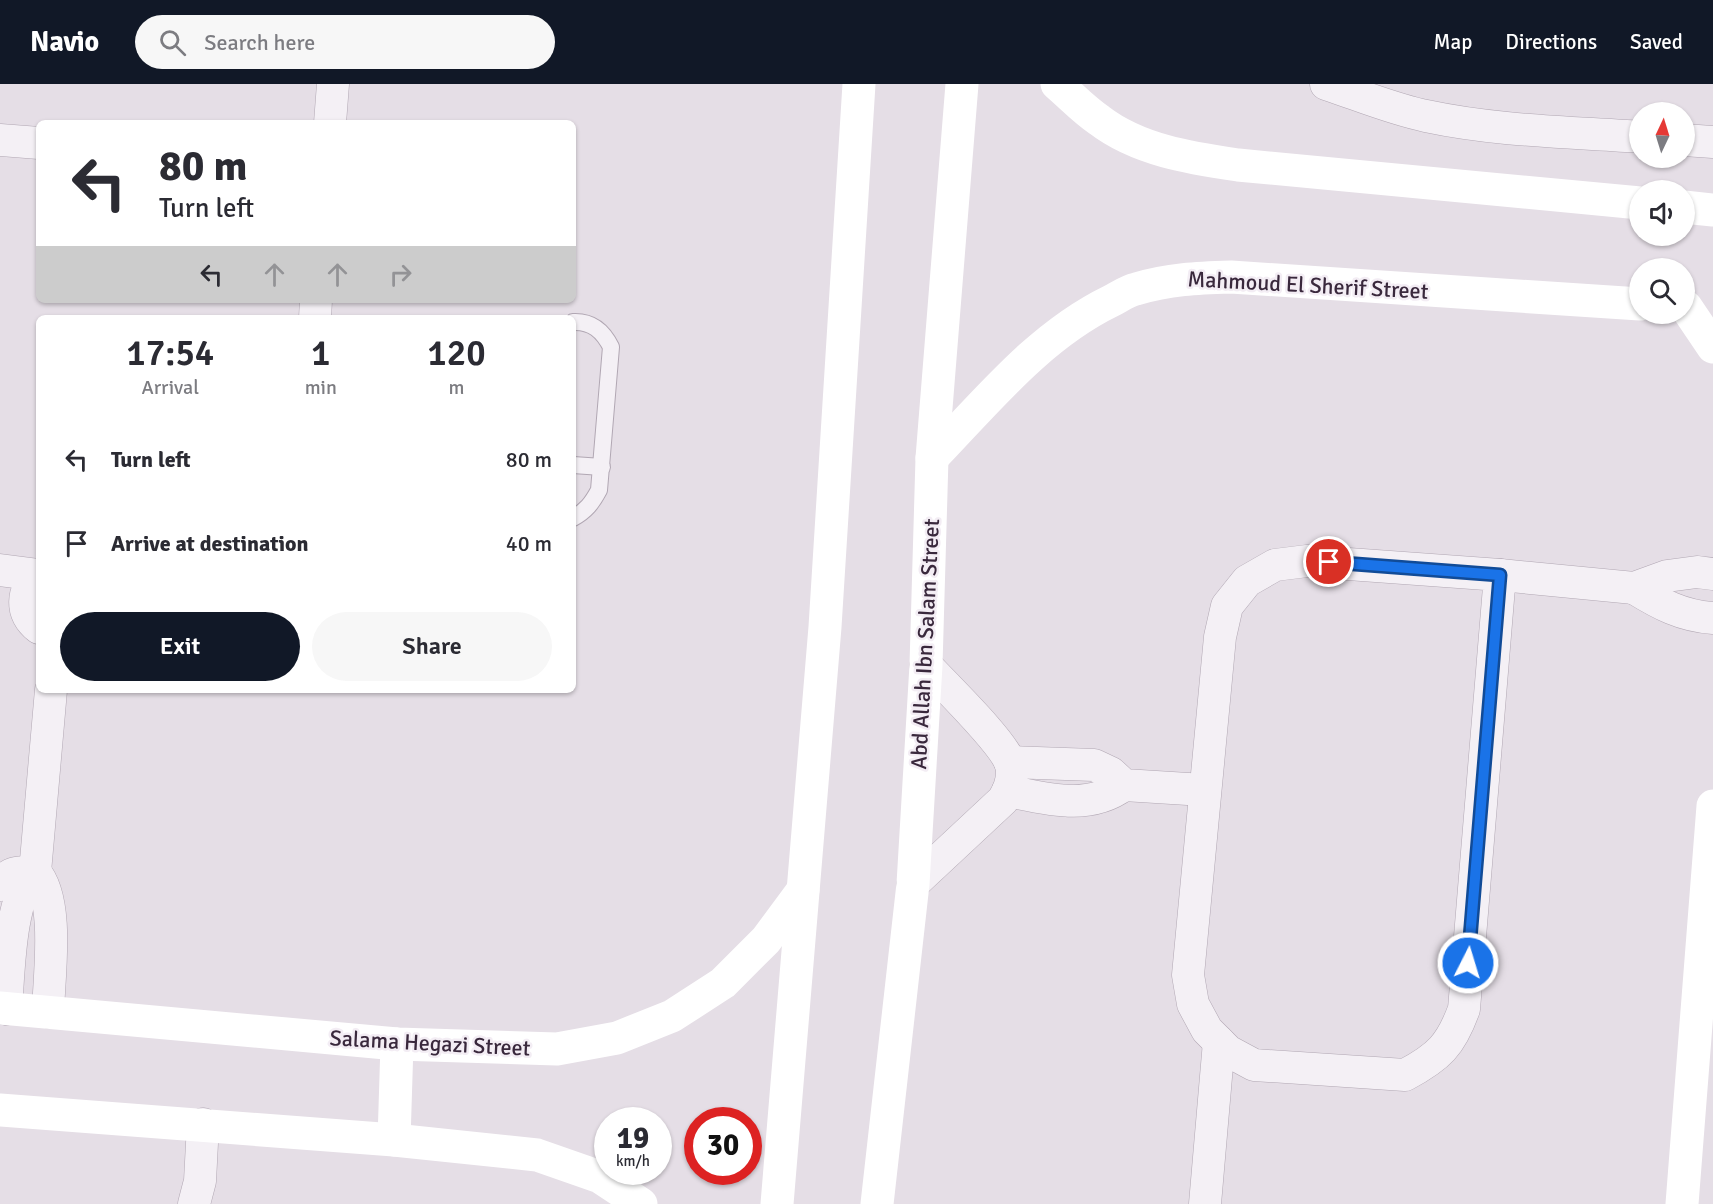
<!DOCTYPE html>
<html lang="en">
<head>
<meta charset="utf-8">
<style>
  body { margin:0; font-family:Signika,sans-serif; background:#f7f7f7; color:#2b2b33; height:100vh; display:flex; flex-direction:column; font-size:22px; white-space:nowrap }
  * { box-sizing:border-box; margin:0 }
  p { font-size:20px; color:#7c7c81 }
  .icon { flex:none; width:33px; height:33px; fill:none; stroke:currentColor; stroke-width:2; stroke-linecap:round; stroke-linejoin:round }
  .map { position:relative; flex:1; overflow:hidden }
  .sheet { position:absolute; left:36px; top:231px; width:540px; height:378px; display:flex; flex-direction:column; background:#fff; border-radius:9px; box-shadow:0 2px 4px #0004 }
  .sheet>* { flex:none }
  .hud { position:absolute; left:36px; top:36px; width:540px; height:183px; border-radius:9px; box-shadow:0 2px 4px #0004; background:#fff; color:#2b2b33; overflow:hidden }
  .needle { width:39px; rotate:4deg }
  .buttons { position:absolute; left:1629px; top:18px; display:grid; gap:12px }
  .buttons a { display:grid; place-items:center; width:66px; height:66px; border-radius:50%; background:#fff; box-shadow:0 2px 4px #0004; font-size:30px }
  .speed { position:absolute; left:594px; top:1023px; display:flex; gap:12px; font-size:30px; font-weight:700; text-align:center }
  .speed>* { display:grid; place-content:center; width:78px; height:78px; border-radius:50%; background:#fff; box-shadow:0 2px 4px #0004; line-height:1 }
  .speed small { font-size:15px; font-weight:400 }
  .speed .limit { border:9px solid #d22; background:#fff; color:#111 }
  .pin { position:absolute; display:grid; place-items:center; width:51px; height:51px; color:#fff; margin:-26px; border:3px solid #fff; border-radius:50%; box-shadow:0 2px 6px #0007 }
  .me { position:absolute; width:66px; margin:-33px; rotate:5deg; stroke-linejoin:round; filter:drop-shadow(0 0 4px #0008) }
  .turn { display:flex; align-items:center; gap:21px; height:126px; padding:0 24px; font-size:27px }
  .turn .icon { width:78px; height:78px; stroke-width:2.5 }
  .turn b { display:block; font-size:42px; line-height:51px }
  .lanes { display:flex; align-items:center; height:57px; padding:0 24px; background:#0003; justify-content:center; gap:30px; direction:ltr }
  .lanes .off { opacity:.35 }
  .eta { display:flex; justify-content:space-evenly; align-items:center; height:102px; text-align:center }
  .eta b { font-size:36px; font-weight:600; line-height:42px }
  .button { display:flex; gap:12px; margin-top:auto; padding:12px 24px }
  .button a { flex:1; height:69px; border-radius:36px; background:#111827; color:#fff; font-size:24px; font-weight:600; line-height:69px; text-align:center }
  .button a+a { background:#f7f7f7; color:#2b2b33 }
  ul { padding:0; list-style:none }
  li { display:flex; align-items:center; gap:18px; height:84px; padding:0 24px }
  li div { flex:1 }
  li b { display:block; font-size:22px }
  li em { font-style:normal }
  header { display:flex; align-items:center; gap:36px; box-sizing:border-box; height:84px; padding:0 30px; background:#111827; color:#fff }
  header strong { font-size:28px }
  nav { display:flex; gap:33px; margin-inline-start:auto; font-size:21px }
  .search { width:420px; height:54px; background:#f7f7f7; display:flex; align-items:center; gap:15px; box-sizing:border-box; padding:0 21px; border-radius:33px; color:#7c7c81; font-size:22px }
  .map>svg:first-child { display:block }
</style>
</head>
<body>
<header>
<strong>Navio</strong>
<div class="search"><svg class="icon" aria-label="search" viewBox="0 0 24 24"><circle cx="10" cy="10" r="6"/><path d="M15 15l6 6"/></svg>Search here</div>
<nav><a>Map</a><a>Directions</a><a>Saved</a></nav>
</header>
<div class="map">
<svg width="1713" height="1120" viewBox="0 0 1713 1120">
  <rect width="100%" height="100%" fill="#e5dee6"/>
  <g fill="none" stroke-linecap="round" stroke-linejoin="round">
    <defs>
      <g id="lane">
        <path d="M 573,238 C 592,237 603,247 611,263 L 599,406 C 592,419 586,427 573,434"/>
        <path d="M 573,381 L 602,383"/>
      </g>
      <g id="street">
        <path d="M 1326,0 C 1359,11 1392,25 1426,32 C 1496,47 1568,48 1640,53"/>
        <path d="M 330,39 L 333,0"/>
        <path d="M 0,56 L 39,59"/>
        <path d="M 1684,56 L 1713,58"/>
        <path d="M 315,234 L 316,216"/>
        <path d="M 1307,477 L 1500,491 L 1464,925 C 1451,961 1439,973 1405,991 L 1254,981 L 1228,967 L 1207,946 L 1193,920 L 1188,891 L 1220,553 L 1227,522 L 1247,497 L 1275,481 Z"/>
        <path d="M 0,486 L 39,491"/>
        <path d="M 39,491 C 21,507 20,529 39,544"/>
        <path d="M 1500,491 L 1634,504 L 1667,492 L 1697,488 L 1713,490"/>
        <path d="M 1634,504 C 1660,520 1682,532 1713,534"/>
        <path d="M 1010,678 L 1094,681 L 1111,689 L 1124,701 L 1204,706"/>
        <path d="M 1008,707 C 1048,715 1089,727 1124,701"/>
        <path d="M 913,800 L 1003,716 C 1010,705 1014,694 1011,681 C 1005,659 944,601 926,581"/>
        <path d="M 0,801 C 9,787 19,788 35,788 C 60,816 49,891 48,928"/>
        <path d="M 6,925 C 9,889 9,813 35,788 L 51,606"/>
        <path d="M 194,1120 L 200,1097 L 203,1040"/>
        <path d="M 1205,1120 L 1219,958"/>
      </g>
    </defs>
    <use href="#lane" stroke="#b1a7b3" stroke-width="18"/>
    <use href="#street" stroke="#b1a7b3" stroke-width="33"/>
    <use href="#lane" stroke="#f4f0f5" stroke-width="16"/>
    <use href="#street" stroke="#f4f0f5" stroke-width="32"/>
    <g stroke="#fff" stroke-width="33">
      <path d="M 1057,0 C 1071,12 1084,26 1099,36 C 1138,66 1190,74 1238,81 L 1640,119"/>
      <path d="M 1684,123 L 1713,126"/>
      <path d="M 1686,223 L 1713,263"/>
      <path d="M 932,374 C 987,317 1039,252 1111,217 C 1119,213 1127,207 1136,205 C 1169,195 1198,194 1231,193 L 1640,220"/>
      <path d="M 0,924 L 397,960 L 557,965 L 617,954 L 672,932 L 723,899 L 766,856 L 803,806"/>
      <path d="M 0,1026 L 394,1056 L 537,1071 L 600,1093 L 641,1120"/>
      <path d="M 394,1056 L 397,960"/>
      <path d="M 777,1120 L 825,543 L 859,0"/>
      <path d="M 877,1120 L 913,800 L 926,581 L 932,374 L 962,0"/>
      <path d="M 1682,1120 L 1713,722"/>
    </g>
  </g>
  <g fill="none" stroke-linecap="round" stroke-linejoin="round">
    <defs>
      <path id="route" d="M 1329,478 L 1500,491 L 1468,879"/>
    </defs>
    <use href="#route" stroke="#114b97" stroke-width="15"/>
    <use href="#route" stroke="#1a73e8" stroke-width="10"/>
  </g>
  <g text-anchor="middle" dominant-baseline="central" stroke-width="5" stroke-linejoin="round" paint-order="stroke">
    <g font-size="22" fill="#39283c" stroke="#f3edf4">
      <text transform="translate(1308 201) rotate(3)">Mahmoud El Sherif Street</text>
      <text transform="translate(925 560) rotate(-87)">Abd Allah Ibn Salam Street</text>
      <text transform="translate(430 959) rotate(3)">Salama Hegazi Street</text>
    </g>
  </g>
</svg>
<div class="buttons">
<a><svg class="needle" viewBox="-14 -14 28 28"><path d="M0-13l5 13h-10z" fill="#e53935"/><path d="M0 13l5-13h-10z" fill="#7c7c81"/></svg></a>
<a><svg class="icon" aria-label="sound" viewBox="0 0 24 24"><path d="M4 9h4l5-4v14l-5-4H4zM17 9q2 3 0 6"/></svg></a>
<a><svg class="icon" aria-label="search" viewBox="0 0 24 24"><circle cx="10" cy="10" r="6"/><path d="M15 15l6 6"/></svg></a>
</div>
<div class="speed"><div>19<small>km/h</small></div><div class="limit">30</div></div>
<div class="pin" style="left:1329px;top:478px;background:#d93025"><svg class="icon" aria-label="arrive" viewBox="0 0 24 24"><path d="M6 21V4h12l-3 4 3 4H6"/></svg></div>
<svg class="me" style="left:1468px;top:879px" viewBox="-20 -20 40 40"><circle r="17" fill="#1a73e8" stroke="#fff" stroke-width="3"/><path d="M0-11L8 9 0 5-8 9z" fill="#fff"/></svg>
<div class="hud">
<div class="turn"><svg class="icon" aria-label="left" viewBox="0 0 24 24"><path d="M17 20v-9H6M10 6l-5 5 5 5"/></svg><div><b>80 m</b>Turn left</div></div>
<div class="lanes"><svg class="icon" aria-label="left" viewBox="0 0 24 24"><path d="M17 20v-9H6M10 6l-5 5 5 5"/></svg><svg class="icon off" aria-label="ahead" viewBox="0 0 24 24"><path d="M12 20V5M6 11l6-6 6 6"/></svg><svg class="icon off" aria-label="ahead" viewBox="0 0 24 24"><path d="M12 20V5M6 11l6-6 6 6"/></svg><svg class="icon off" aria-label="right" viewBox="0 0 24 24"><path d="M7 20v-9h11M14 6l5 5-5 5"/></svg></div>
</div>
<section class="sheet">
<div class="eta">
<div><b>17:54</b><p>Arrival</p></div>
<div><b>1</b><p>min</p></div>
<div><b>120</b><p>m</p></div>
</div>
<ul>
<li><svg class="icon" aria-label="left" viewBox="0 0 24 24"><path d="M17 20v-9H6M10 6l-5 5 5 5"/></svg><div><b>Turn left</b></div><em>80 m</em></li>
<li><svg class="icon" aria-label="arrive" viewBox="0 0 24 24"><path d="M6 21V4h12l-3 4 3 4H6"/></svg><div><b>Arrive at destination</b></div><em>40 m</em></li>
</ul>
<div class="button"><a>Exit</a><a>Share</a></div>
</section>
</div>
</body>
</html>
